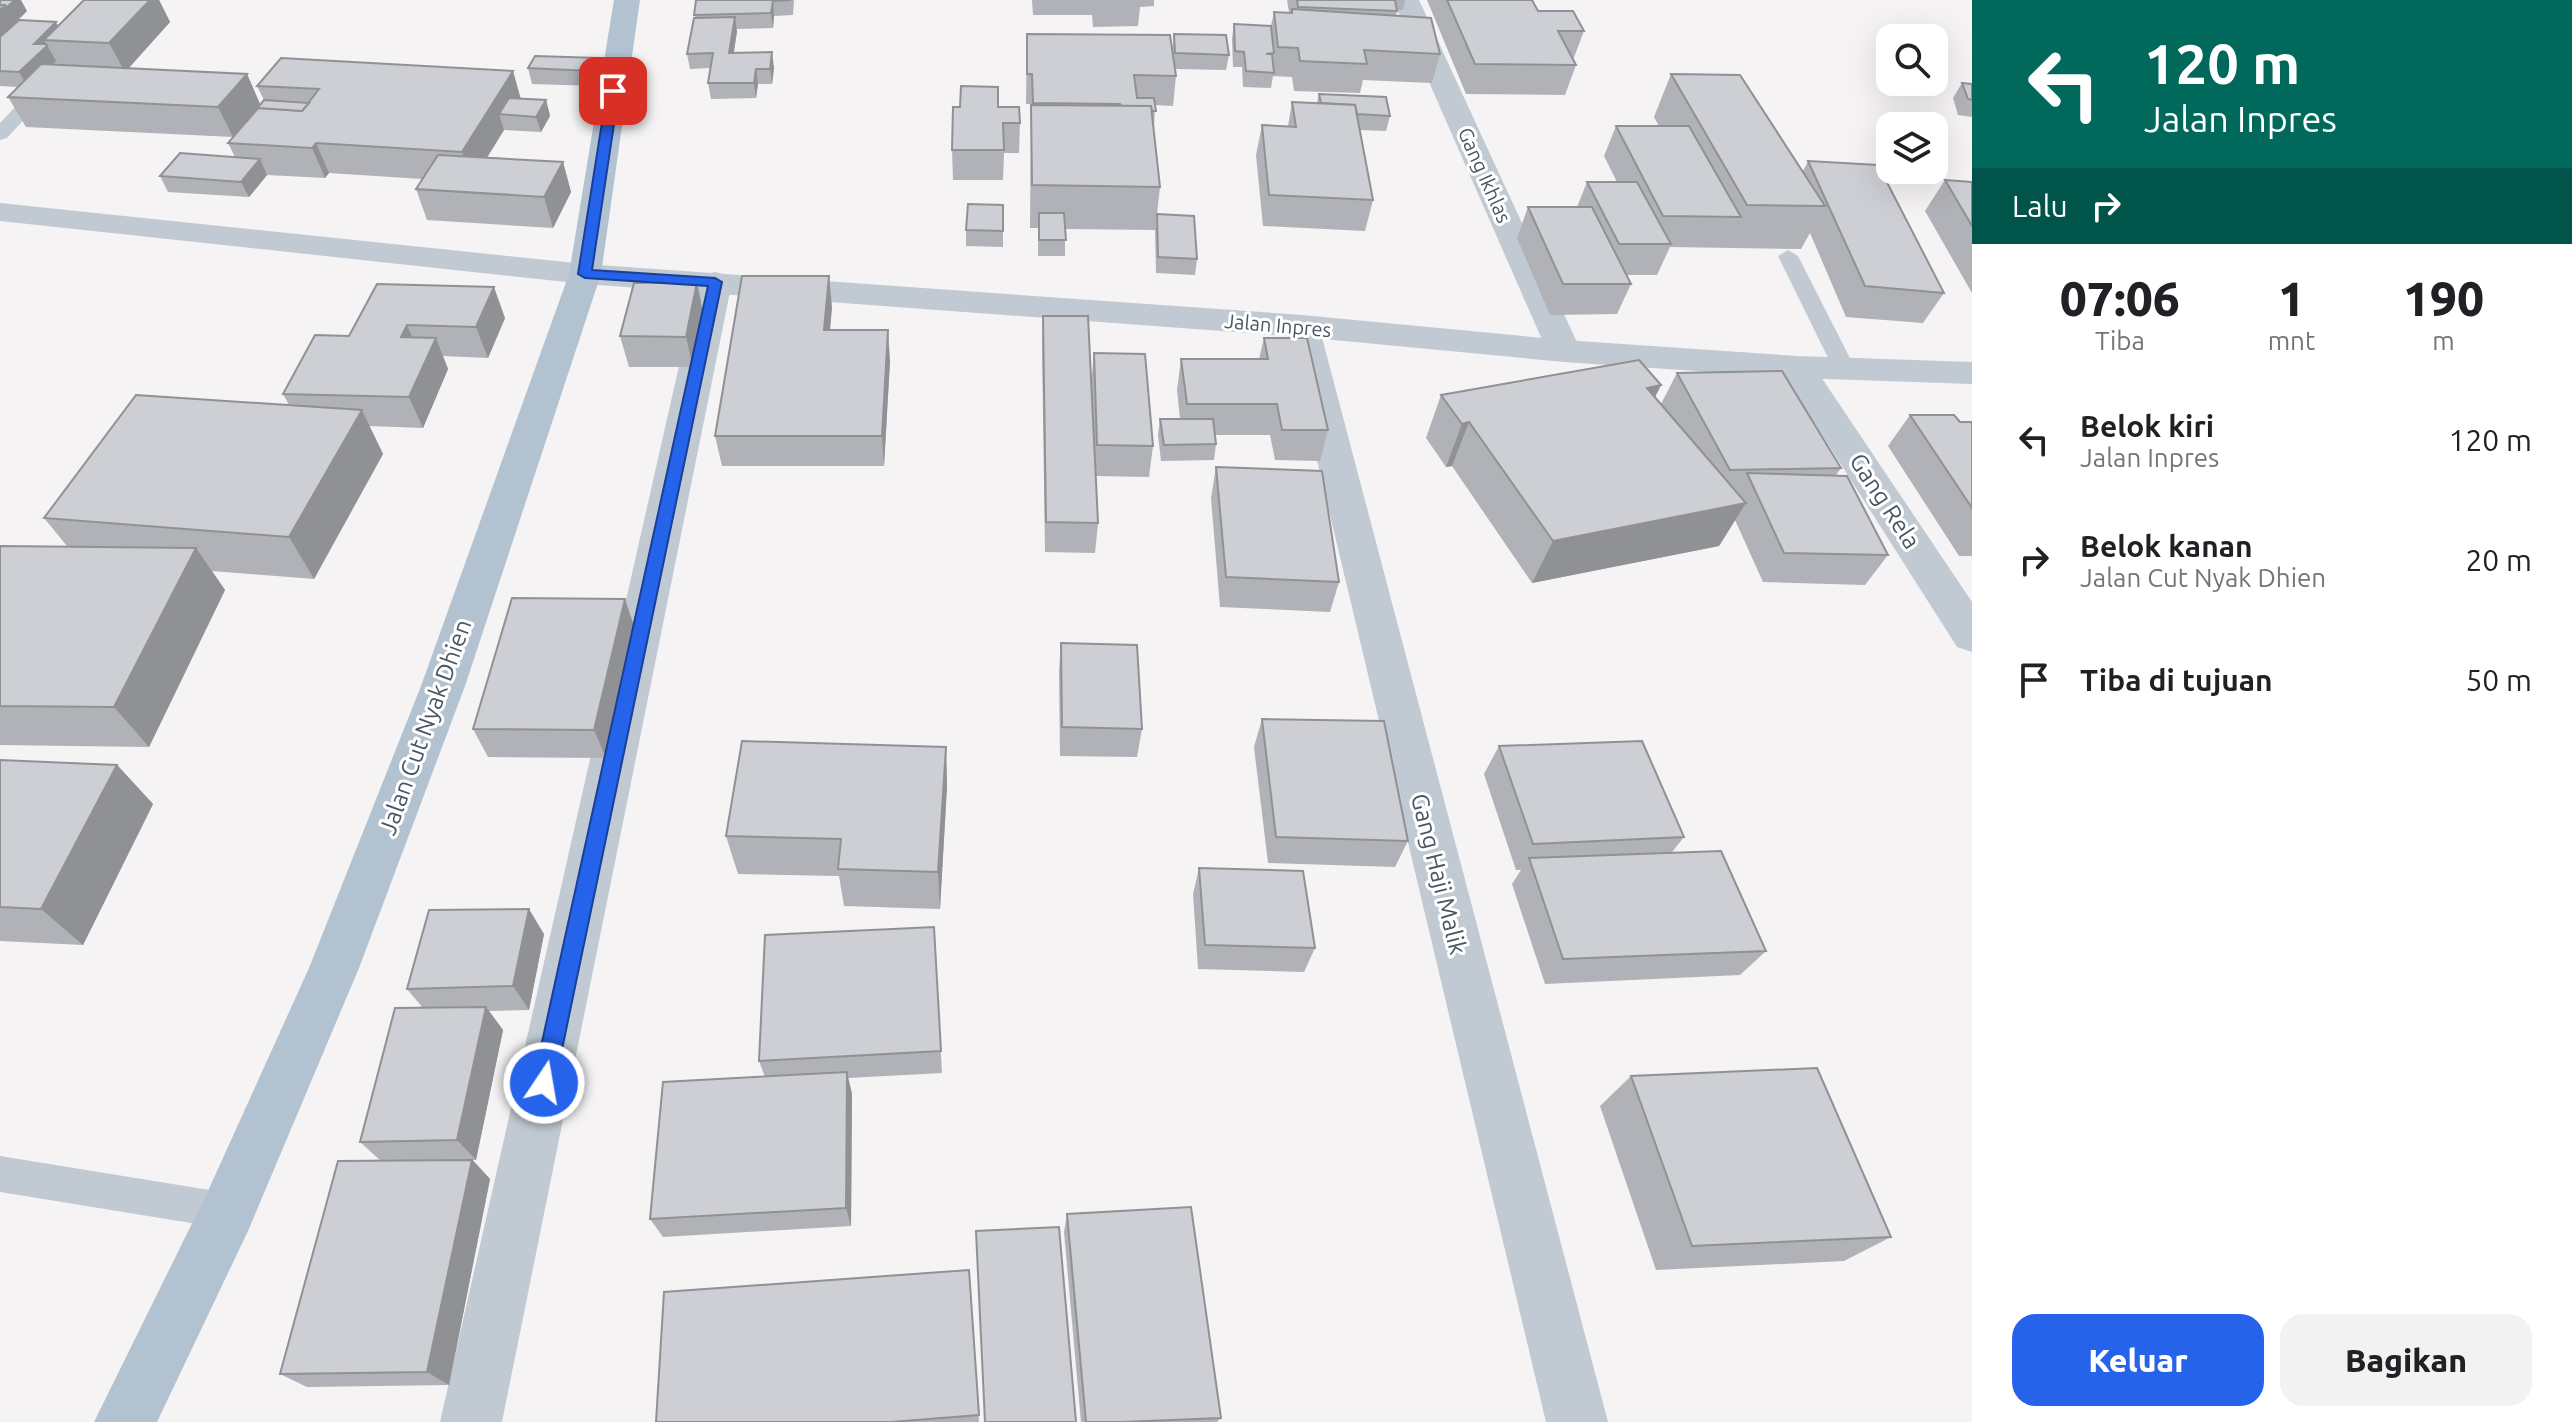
<!DOCTYPE html>
<html lang="id">
<head>
<meta charset="utf-8">
<style>
  body { margin:0; font-family:Ubuntu,sans-serif; background:#f2f2f2; color:#202124; height:100vh; display:flex; flex-direction:column; font-size:30px; white-space:nowrap }
  * { box-sizing:border-box; margin:0 }
  p { font-size:26px; color:#757577 }
  .icon { flex:none; width:44px; height:44px; fill:none; stroke:currentColor; stroke-width:2; stroke-linecap:round; stroke-linejoin:round }
  .map { position:relative; flex:1; overflow:hidden }
  .sheet { display:flex; flex-direction:column; background:#fff; width:600px }
  .sheet>* { flex:none }
  .guide { background:#00695c; color:#fff; overflow:hidden }
  .buttons { position:absolute; left:1876px; top:24px; display:grid; gap:16px }
  .buttons a { display:grid; place-items:center; width:72px; height:72px; border-radius:16px; background:#fff; box-shadow:0 8px 32px #0002; font-size:40px }
  .pin { position:absolute; display:grid; place-items:center; width:68px; height:68px; color:#fff; margin:-34px; border-radius:16px; box-shadow:0 4px 12px #0006 }
  .me { position:absolute; width:88px; margin:-44px; rotate:12deg; stroke-linejoin:round; filter:drop-shadow(0 0 6px #0008) }
  .turn { display:flex; align-items:center; gap:28px; height:168px; padding:0 40px; font-size:36px }
  .turn .icon { width:104px; height:104px; stroke-width:2.5 }
  .turn b { display:block; font-size:56px; line-height:68px }
  .then { display:flex; align-items:center; height:76px; padding:0 40px; background:#0003; gap:16px; font-size:30px }
  .eta { display:flex; justify-content:space-evenly; align-items:center; height:136px; text-align:center }
  .eta b { font-size:48px; font-weight:800; line-height:56px }
  .primary-button { display:flex; gap:16px; margin-top:auto; padding:16px 40px }
  .primary-button a { flex:1; height:92px; border-radius:24px; background:#2563eb; color:#fff; font-size:32px; font-weight:800; line-height:92px; text-align:center }
  .primary-button a+a { background:#f2f2f2; color:#202124 }
  ul { padding:0; list-style:none }
  li { display:flex; align-items:center; gap:24px; height:120px; padding:0 40px }
  li div { flex:1 }
  li b { display:block; font-size:30px }
  li em { font-style:normal }
  main { display:flex; flex:1; min-height:0 }
  .map>svg:first-child { display:block }
</style>
</head>
<body>
<main>
<div class="map">
<svg width="1972" height="1422" viewBox="0 0 1972 1422">
  <rect width="100%" height="100%" fill="#f5f3f3"/>
  <g fill="none" stroke-linecap="round" stroke-linejoin="round">
    <g fill="#c1cad2" fill-rule="evenodd">
      <path d="M 43,83 L 52,88 L 49,92 L 7,138 L 0,140 L 0,123 L 37,84 Z"/>
      <path d="M 1788,250 L 1798,256 L 1855,368 L 1852,373 L 1836,373 L 1833,368 L 1778,256 Z"/>
      <path d="M 0,1156 L 228,1193 L 241,1198 L 246,1211 L 241,1224 L 228,1229 L 0,1192 Z"/>
    </g>
    <g fill="#c1cad2" fill-rule="evenodd">
      <path d="M 1393,0 L 1419,0 L 1581,351 L 1576,359 L 1564,362 L 1552,359 L 1547,351 Z"/>
      <path d="M 715,272 L 727,275 L 732,282 L 502,1422 L 440,1422 L 698,282 L 703,275 Z"/>
      <path d="M 1302,315 L 1314,318 L 1319,326 L 1608,1422 L 1546,1422 L 1285,326 L 1290,318 Z"/>
      <path d="M 1797,356 L 1809,359 L 1972,602 L 1972,652 L 1957,647 L 1779,367 L 1785,359 Z"/>
    </g>
    <path fill="#c1cad2" fill-rule="evenodd" d="M 0,203 L 585,264 L 1302,315 L 1564,340 L 1797,356 L 1972,362 L 1972,384 L 1797,378 L 1564,362 L 1302,337 L 585,284 L 0,221 Z"/>
    <path fill="#b3c2d1" fill-rule="evenodd" d="M 614,0 L 640,0 L 601,274 L 465,686 L 359,968 L 248,1231 L 157,1422 L 94,1422 L 208,1191 L 309,968 L 421,686 L 569,274 Z"/>
  </g>
  <g fill="#b0b2b7">
    <path d="M 0,0 L 27,11 L 16,23 L 58,26 L 84,0 L 159,0 L 170,22 L 129,68 L 247,74 L 260,104 L 264,100 L 257,86 L 513,71 L 521,99 L 546,100 L 550,116 L 541,132 L 504,130 L 487,157 L 563,162 L 571,192 L 553,228 L 427,220 L 416,189 L 422,179 L 329,173 L 325,178 L 267,175 L 249,197 L 168,192 L 160,176 L 235,157 L 228,143 L 233,137 L 26,127 L 8,97 L 18,87 L 0,86 Z"/>
    <path d="M 696,0 L 794,0 L 793,15 L 774,16 L 773,28 L 737,29 L 734,53 L 774,68 L 772,84 L 758,84 L 756,98 L 711,99 L 708,83 L 710,68 L 690,69 L 687,54 L 695,18 Z"/>
    <path d="M 1032,0 L 1154,0 L 1154,6 L 1140,7 L 1138,26 L 1093,27 L 1092,15 L 1033,15 Z"/>
    <path d="M 1287,0 L 1405,0 L 1403,10 L 1397,10 L 1396,16 L 1440,54 L 1432,83 L 1363,80 L 1360,93 L 1294,91 L 1292,77 L 1273,76 L 1271,88 L 1243,87 L 1242,67 L 1233,67 L 1232,39 L 1234,24 L 1271,26 L 1274,12 L 1289,12 Z"/>
    <path d="M 1427,0 L 1532,0 L 1538,11 L 1584,31 L 1573,60 L 1576,65 L 1565,95 L 1466,94 Z"/>
    <path d="M 1027,34 L 1172,51 L 1174,34 L 1229,55 L 1226,70 L 1175,69 L 1176,76 L 1173,106 L 1155,105 L 1154,130 L 1160,187 L 1157,214 L 1197,259 L 1195,275 L 1156,273 L 1155,230 L 1065,229 L 1065,256 L 1038,256 L 1038,228 L 1030,228 L 1031,107 L 1031,104 L 1026,104 Z"/>
    <path d="M 598,58 L 601,74 L 595,86 L 532,84 L 528,68 Z"/>
    <path d="M 1671,74 L 1803,171 L 1808,161 L 1944,293 L 1923,323 L 1846,317 L 1810,233 L 1801,249 L 1670,247 L 1657,275 L 1626,275 L 1631,284 L 1617,314 L 1550,315 L 1517,238 L 1528,207 L 1577,207 L 1587,182 L 1617,182 L 1604,156 L 1616,126 L 1659,126 L 1654,117 Z"/>
    <path d="M 1962,83 L 1972,84 L 1972,117 L 1958,115 L 1953,98 Z"/>
    <path d="M 1319,94 L 1390,116 L 1386,131 L 1360,130 L 1373,200 L 1365,231 L 1263,226 L 1256,155 L 1262,125 L 1288,126 L 1292,102 L 1317,103 Z"/>
    <path d="M 998,107 L 1020,123 L 1019,153 L 1004,153 L 1003,180 L 953,180 L 952,150 Z"/>
    <path d="M 1945,180 L 1972,182 L 1972,293 L 1925,211 Z"/>
    <path d="M 1003,205 L 1003,247 L 966,246 L 966,230 Z"/>
    <path d="M 697,282 L 703,313 L 693,367 L 629,367 L 620,336 Z"/>
    <path d="M 377,284 L 505,318 L 488,358 L 443,356 L 448,369 L 423,428 L 369,426 L 383,454 L 314,579 L 212,571 L 225,590 L 149,747 L 0,745 L 0,546 L 67,546 L 44,518 L 289,405 L 283,394 L 349,336 Z"/>
    <path d="M 832,307 L 830,330 L 890,361 L 884,466 L 722,466 L 715,436 Z"/>
    <path d="M 1043,316 L 1091,384 L 1094,353 L 1153,446 L 1149,477 L 1096,476 L 1098,523 L 1095,553 L 1045,552 L 1042,346 Z"/>
    <path d="M 1264,338 L 1328,430 L 1320,461 L 1275,460 L 1270,435 L 1215,435 L 1216,444 L 1214,460 L 1161,461 L 1158,435 L 1160,419 L 1180,419 L 1177,390 L 1181,359 L 1259,359 Z"/>
    <path d="M 1677,373 L 1841,468 L 1836,475 L 1888,555 L 1865,585 L 1763,582 L 1735,520 L 1719,546 L 1532,583 L 1452,466 L 1446,467 L 1426,438 L 1441,395 L 1661,385 L 1655,397 L 1662,406 L 1661,404 Z"/>
    <path d="M 1910,415 L 1960,422 L 1972,422 L 1972,556 L 1959,556 L 1888,446 Z"/>
    <path d="M 1216,467 L 1339,582 L 1330,612 L 1220,607 L 1211,498 Z"/>
    <path d="M 635,629 L 606,758 L 488,757 L 473,729 Z"/>
    <path d="M 1061,643 L 1142,729 L 1137,757 L 1060,756 L 1059,672 Z"/>
    <path d="M 1262,719 L 1408,841 L 1395,867 L 1268,863 L 1254,747 Z"/>
    <path d="M 1499,746 L 1684,837 L 1672,852 L 1766,951 L 1740,975 L 1545,984 L 1512,884 L 1521,870 L 1516,870 L 1484,774 Z"/>
    <path d="M 946,747 L 947,786 L 940,909 L 844,906 L 839,876 L 738,874 L 726,836 Z"/>
    <path d="M 0,760 L 117,765 L 153,804 L 83,945 L 0,941 Z"/>
    <path d="M 1199,868 L 1315,948 L 1304,972 L 1198,969 L 1193,894 Z"/>
    <path d="M 934,927 L 942,1073 L 848,1078 L 852,1094 L 851,1226 L 663,1237 L 650,1219 L 765,1077 L 759,1061 Z"/>
    <path d="M 544,934 L 529,1010 L 489,1011 L 503,1030 L 476,1160 L 473,1160 L 490,1179 L 449,1385 L 307,1387 L 280,1374 L 381,1161 L 360,1142 L 423,1008 L 407,989 Z"/>
    <path d="M 1631,1076 L 1891,1237 L 1844,1261 L 1656,1270 L 1600,1106 Z"/>
    <path d="M 1067,1214 L 1221,1418 L 1217,1422 L 1081,1422 L 1064,1232 Z"/>
    <path d="M 969,1270 L 979,1422 L 656,1422 Z"/>
  </g>
  <g fill="#909195">
    <path d="M 15,0 L 21,0 L 27,11 L 15,22 L 22,34 L 0,54 L 0,9 L 5,5 Z"/>
    <path d="M 150,0 L 159,0 L 170,22 L 125,72 L 109,43 Z"/>
    <path d="M 773,1 L 774,16 L 773,28 L 771,13 Z"/>
    <path d="M 735,17 L 737,32 L 731,68 L 729,53 Z"/>
    <path d="M 56,22 L 64,38 L 44,40 L 56,61 L 28,87 L 19,72 L 34,44 Z"/>
    <path d="M 772,52 L 774,68 L 772,84 L 770,69 Z"/>
    <path d="M 598,58 L 601,74 L 595,86 L 592,71 Z"/>
    <path d="M 756,69 L 758,84 L 756,98 L 754,83 Z"/>
    <path d="M 513,71 L 521,101 L 499,114 L 504,130 L 472,182 L 462,152 Z"/>
    <path d="M 247,74 L 260,104 L 233,137 L 218,107 Z"/>
    <path d="M 546,100 L 550,116 L 541,132 L 536,117 Z"/>
    <path d="M 316,143 L 329,173 L 325,178 L 312,148 Z"/>
    <path d="M 260,159 L 267,175 L 249,197 L 241,182 Z"/>
    <path d="M 563,162 L 571,192 L 553,228 L 544,197 Z"/>
    <path d="M 829,276 L 832,307 L 827,361 L 824,330 Z"/>
    <path d="M 697,282 L 703,313 L 693,367 L 686,337 Z"/>
    <path d="M 494,287 L 505,318 L 488,358 L 476,327 Z"/>
    <path d="M 407,325 L 420,356 L 401,337 Z"/>
    <path d="M 888,330 L 890,361 L 884,466 L 882,436 Z"/>
    <path d="M 436,338 L 448,369 L 423,428 L 409,397 Z"/>
    <path d="M 1661,385 L 1639,429 L 1647,388 Z"/>
    <path d="M 362,410 L 383,454 L 314,579 L 289,537 Z"/>
    <path d="M 1469,422 L 1452,466 L 1446,467 L 1462,424 Z"/>
    <path d="M 1746,503 L 1719,546 L 1532,583 L 1553,541 Z"/>
    <path d="M 196,548 L 225,590 L 149,747 L 114,707 Z"/>
    <path d="M 625,599 L 635,629 L 606,758 L 594,730 Z"/>
    <path d="M 946,747 L 947,786 L 940,909 L 938,872 Z"/>
    <path d="M 117,765 L 153,804 L 83,945 L 41,909 Z"/>
    <path d="M 529,909 L 544,934 L 529,1010 L 513,986 Z"/>
    <path d="M 486,1007 L 503,1030 L 476,1160 L 457,1140 Z"/>
    <path d="M 847,1072 L 852,1094 L 851,1226 L 846,1208 Z"/>
    <path d="M 472,1160 L 490,1179 L 449,1385 L 427,1372 Z"/>
  </g>
  <g fill="#cdcfd5" stroke="#909195" stroke-width="2">
    <path d="M 0,0 L 15,0 L 7,7 L 5,5 L 0,5 Z"/>
    <path d="M 84,0 L 150,0 L 109,43 L 44,40 Z"/>
    <path d="M 696,0 L 791,0 L 773,1 L 771,13 L 694,15 Z"/>
    <path d="M 1297,0 L 1395,0 L 1397,11 L 1298,7 Z"/>
    <path d="M 1447,0 L 1532,0 L 1538,11 L 1573,11 L 1584,31 L 1558,31 L 1576,65 L 1475,64 Z"/>
    <path d="M 1292,9 L 1431,18 L 1440,54 L 1364,50 L 1367,64 L 1300,61 L 1298,48 L 1278,47 L 1274,12 L 1292,13 Z"/>
    <path d="M 735,17 L 729,53 L 772,52 L 770,69 L 756,69 L 754,83 L 708,83 L 713,53 L 687,54 L 694,18 Z"/>
    <path d="M 19,20 L 56,22 L 34,44 L 46,44 L 47,46 L 19,72 L 0,71 L 0,37 Z"/>
    <path d="M 1234,24 L 1271,26 L 1274,53 L 1266,54 L 1272,54 L 1274,73 L 1246,71 L 1244,52 L 1235,51 Z"/>
    <path d="M 1027,34 L 1170,35 L 1176,76 L 1134,75 L 1137,98 L 1154,98 L 1156,111 L 1152,111 L 1151,106 L 1121,106 L 1120,104 L 1033,103 L 1032,74 L 1027,74 Z"/>
    <path d="M 1174,34 L 1226,35 L 1229,55 L 1175,53 Z"/>
    <path d="M 535,56 L 598,58 L 592,71 L 528,68 Z"/>
    <path d="M 281,58 L 513,71 L 462,152 L 316,143 L 312,148 L 228,143 L 258,108 L 302,111 L 319,89 L 257,86 Z"/>
    <path d="M 41,64 L 247,74 L 218,107 L 8,97 Z"/>
    <path d="M 1671,74 L 1740,75 L 1825,206 L 1747,205 Z"/>
    <path d="M 1962,83 L 1972,84 L 1972,100 L 1968,99 Z"/>
    <path d="M 961,86 L 998,87 L 998,107 L 1019,107 L 1020,123 L 1003,123 L 1004,150 L 952,150 L 953,107 L 960,107 Z"/>
    <path d="M 1319,94 L 1386,97 L 1390,116 L 1357,114 L 1355,105 L 1321,103 Z"/>
    <path d="M 509,98 L 546,100 L 536,117 L 499,114 Z"/>
    <path d="M 264,100 L 309,103 L 302,111 L 258,108 L 246,122 Z"/>
    <path d="M 1292,102 L 1355,105 L 1373,200 L 1269,195 L 1262,125 L 1296,127 Z"/>
    <path d="M 1031,105 L 1151,106 L 1160,187 L 1032,185 Z"/>
    <path d="M 1616,126 L 1689,126 L 1741,217 L 1663,216 Z"/>
    <path d="M 180,153 L 260,159 L 241,182 L 160,176 Z"/>
    <path d="M 438,155 L 563,162 L 544,197 L 416,189 Z"/>
    <path d="M 1808,161 L 1878,165 L 1944,293 L 1865,286 Z"/>
    <path d="M 1945,180 L 1972,182 L 1972,226 Z"/>
    <path d="M 1587,182 L 1637,182 L 1671,244 L 1619,244 Z"/>
    <path d="M 968,204 L 1003,205 L 1003,231 L 966,230 Z"/>
    <path d="M 1528,207 L 1592,207 L 1631,284 L 1563,284 Z"/>
    <path d="M 1039,213 L 1064,213 L 1066,240 L 1039,240 Z"/>
    <path d="M 1157,214 L 1194,216 L 1197,259 L 1158,257 Z"/>
    <path d="M 742,276 L 829,276 L 824,330 L 888,330 L 882,436 L 715,436 Z"/>
    <path d="M 697,282 L 686,337 L 620,336 L 634,283 Z"/>
    <path d="M 377,284 L 494,287 L 476,327 L 407,325 L 401,337 L 436,338 L 409,397 L 283,394 L 315,335 L 349,336 Z"/>
    <path d="M 1043,316 L 1088,316 L 1098,523 L 1046,522 Z"/>
    <path d="M 1264,338 L 1307,338 L 1328,430 L 1282,430 L 1277,404 L 1187,404 L 1181,359 L 1268,359 Z"/>
    <path d="M 1094,353 L 1145,354 L 1153,446 L 1097,445 Z"/>
    <path d="M 1639,360 L 1661,385 L 1647,388 L 1746,503 L 1553,541 L 1469,422 L 1462,424 L 1441,395 Z"/>
    <path d="M 1782,371 L 1841,468 L 1730,470 L 1677,373 Z"/>
    <path d="M 136,395 L 362,410 L 289,537 L 44,518 Z"/>
    <path d="M 1910,415 L 1954,415 L 1960,422 L 1972,422 L 1972,508 Z"/>
    <path d="M 1160,419 L 1213,419 L 1216,444 L 1164,445 Z"/>
    <path d="M 1216,467 L 1322,471 L 1339,582 L 1226,577 Z"/>
    <path d="M 1747,473 L 1847,476 L 1888,555 L 1784,553 Z"/>
    <path d="M 0,546 L 196,548 L 114,707 L 0,706 Z"/>
    <path d="M 512,598 L 625,599 L 594,730 L 473,729 Z"/>
    <path d="M 1061,643 L 1137,645 L 1142,729 L 1062,727 Z"/>
    <path d="M 1262,719 L 1384,721 L 1408,841 L 1276,837 Z"/>
    <path d="M 742,741 L 946,747 L 938,872 L 838,869 L 841,839 L 726,836 Z"/>
    <path d="M 1642,741 L 1684,837 L 1533,844 L 1499,746 Z"/>
    <path d="M 0,760 L 117,765 L 41,909 L 0,907 Z"/>
    <path d="M 1721,851 L 1766,951 L 1563,959 L 1529,858 Z"/>
    <path d="M 1199,868 L 1303,871 L 1315,948 L 1205,945 Z"/>
    <path d="M 529,909 L 513,986 L 407,989 L 429,910 Z"/>
    <path d="M 934,927 L 941,1051 L 759,1061 L 765,935 Z"/>
    <path d="M 486,1007 L 457,1140 L 360,1142 L 395,1008 Z"/>
    <path d="M 1817,1068 L 1891,1237 L 1692,1246 L 1631,1076 Z"/>
    <path d="M 847,1072 L 846,1208 L 650,1219 L 663,1082 Z"/>
    <path d="M 472,1160 L 427,1372 L 280,1374 L 338,1161 Z"/>
    <path d="M 1191,1207 L 1221,1418 L 1122,1422 L 1086,1422 L 1067,1214 Z"/>
    <path d="M 1059,1227 L 1076,1422 L 985,1422 L 976,1231 Z"/>
    <path d="M 969,1270 L 979,1415 L 891,1422 L 656,1422 L 664,1292 Z"/>
  </g>
  <path fill="#2563eb" stroke="#184099" stroke-width="2" d="M 613,88 L 619,91 L 592,270 L 715,278 L 722,282 L 555,1083 L 552,1091 L 544,1094 L 536,1091 L 533,1083 L 708,286 L 585,278 L 578,274 L 607,91 Z"/>
  <g text-anchor="middle" dominant-baseline="central" stroke-width="6" stroke-linejoin="round" paint-order="stroke">
    <g font-size="20" fill="#4a5661" stroke="#fff">
      <text transform="translate(1485 175) rotate(66)">Gang Ikhlas</text>
      <text transform="translate(1278 325) rotate(5)">Jalan Inpres</text>
    </g>
    <g font-size="24" fill="#4a5661" stroke="#fff">
      <text transform="translate(1885 501) rotate(57)">Gang Rela</text>
      <text transform="translate(425 727) rotate(-70)">Jalan Cut Nyak Dhien</text>
      <text transform="translate(1439 874) rotate(76)">Gang Haji Malik</text>
    </g>
  </g>
</svg>
<div class="buttons">
<a><svg class="icon" aria-label="search" viewBox="0 0 24 24"><circle cx="10" cy="10" r="6"/><path d="M15 15l6 6"/></svg></a>
<a><svg class="icon" aria-label="layers" viewBox="0 0 24 24"><path d="M12 4l9 5-9 5-9-5zM3 14l9 5 9-5"/></svg></a>
</div>
<div class="pin" style="left:613px;top:91px;background:#d93025"><svg class="icon" aria-label="arrive" viewBox="0 0 24 24"><path d="M6 21V4h12l-3 4 3 4H6"/></svg></div>
<svg class="me" style="left:544px;top:1083px" viewBox="-20 -20 40 40"><circle r="17" fill="#2563eb" stroke="#fff" stroke-width="3"/><path d="M0-11L8 9 0 5-8 9z" fill="#fff"/></svg>
</div>
<section class="sheet">
<div class="guide">
<div class="turn"><svg class="icon" aria-label="left" viewBox="0 0 24 24"><path d="M17 20v-9H6M10 6l-5 5 5 5"/></svg><div><b>120 m</b>Jalan Inpres</div></div>
<div class="then">Lalu<svg class="icon" aria-label="right" viewBox="0 0 24 24"><path d="M7 20v-9h11M14 6l5 5-5 5"/></svg></div>
</div>
<div class="eta">
<div><b>07:06</b><p>Tiba</p></div>
<div><b>1</b><p>mnt</p></div>
<div><b>190</b><p>m</p></div>
</div>
<ul>
<li><svg class="icon" aria-label="left" viewBox="0 0 24 24"><path d="M17 20v-9H6M10 6l-5 5 5 5"/></svg><div><b>Belok kiri</b><p>Jalan Inpres</p></div><em>120 m</em></li>
<li><svg class="icon" aria-label="right" viewBox="0 0 24 24"><path d="M7 20v-9h11M14 6l5 5-5 5"/></svg><div><b>Belok kanan</b><p>Jalan Cut Nyak Dhien</p></div><em>20 m</em></li>
<li><svg class="icon" aria-label="arrive" viewBox="0 0 24 24"><path d="M6 21V4h12l-3 4 3 4H6"/></svg><div><b>Tiba di tujuan</b></div><em>50 m</em></li>
</ul>
<div class="primary-button"><a>Keluar</a><a>Bagikan</a></div>
</section>
</main>
</body>
</html>
